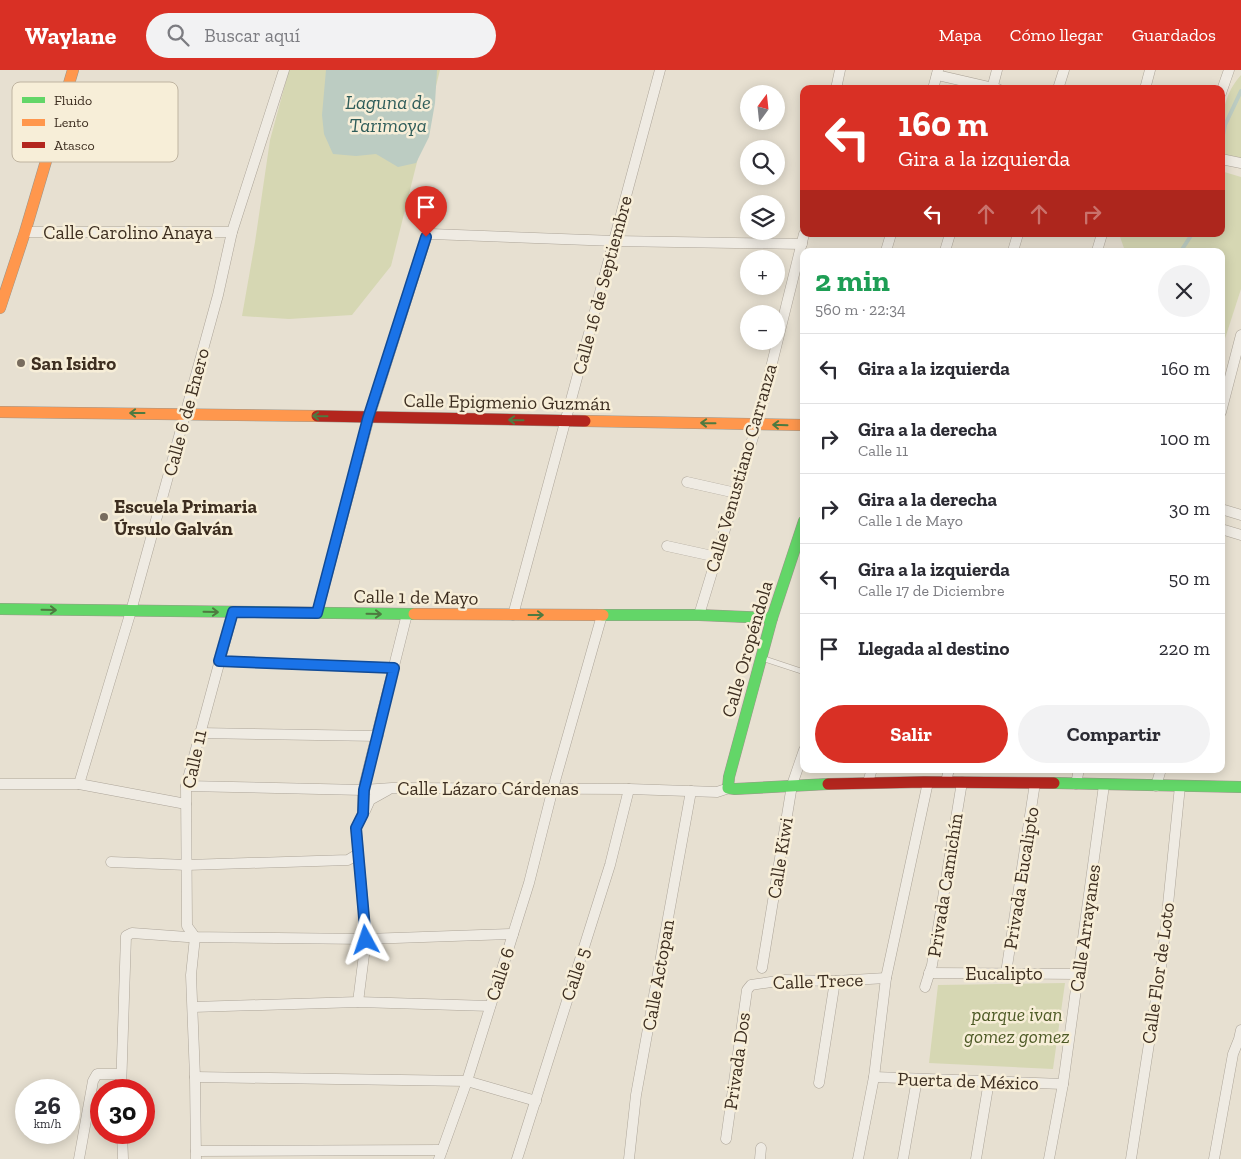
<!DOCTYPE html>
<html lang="es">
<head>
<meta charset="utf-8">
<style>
  body { margin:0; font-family:"Zilla Slab",serif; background:#f2f2f3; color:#2b2b33; height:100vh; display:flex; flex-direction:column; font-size:19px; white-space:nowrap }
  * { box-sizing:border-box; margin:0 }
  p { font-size:16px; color:#7c7c81 }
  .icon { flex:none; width:28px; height:28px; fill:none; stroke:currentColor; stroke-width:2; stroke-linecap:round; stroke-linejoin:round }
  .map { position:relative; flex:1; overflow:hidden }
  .drawer { position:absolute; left:800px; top:178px; width:425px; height:525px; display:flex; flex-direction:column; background:#fff; border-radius:10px; box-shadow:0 2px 12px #0003 }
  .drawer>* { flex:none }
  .hud { position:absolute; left:800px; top:15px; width:425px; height:152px; border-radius:10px; box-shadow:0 2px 12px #0003; background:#d93025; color:#fff; overflow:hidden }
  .needle { width:32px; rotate:15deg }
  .fabs { position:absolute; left:740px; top:15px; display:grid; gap:10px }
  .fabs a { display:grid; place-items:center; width:45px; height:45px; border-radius:50%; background:#fff; box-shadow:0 2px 12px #0003; font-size:25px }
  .speed { position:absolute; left:15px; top:1009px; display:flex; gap:10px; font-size:25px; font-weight:700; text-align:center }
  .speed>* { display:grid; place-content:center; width:65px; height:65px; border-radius:50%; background:#fff; box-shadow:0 2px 12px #0003; line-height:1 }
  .speed small { font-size:12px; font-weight:400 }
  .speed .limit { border:8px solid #d22; background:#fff; color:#111 }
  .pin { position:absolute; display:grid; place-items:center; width:42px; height:42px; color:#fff; margin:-51px -21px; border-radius:50% 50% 50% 0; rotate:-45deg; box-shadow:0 0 5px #0007 }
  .pin .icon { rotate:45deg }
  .me { position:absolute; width:55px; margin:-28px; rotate:355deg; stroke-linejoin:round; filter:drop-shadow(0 0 4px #0008) }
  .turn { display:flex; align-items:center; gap:18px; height:105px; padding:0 15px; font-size:22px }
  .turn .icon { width:65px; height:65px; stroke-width:2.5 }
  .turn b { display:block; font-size:35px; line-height:42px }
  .lanes { display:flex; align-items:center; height:48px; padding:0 15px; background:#0003; justify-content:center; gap:25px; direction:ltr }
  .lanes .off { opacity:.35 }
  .round { display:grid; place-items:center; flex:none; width:52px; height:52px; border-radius:26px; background:#f2f2f3 }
  .summary { display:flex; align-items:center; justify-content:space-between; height:85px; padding:0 15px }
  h1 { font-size:30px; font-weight:700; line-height:38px; color:#1e9e55 }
  .cta { display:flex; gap:10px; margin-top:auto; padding:10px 15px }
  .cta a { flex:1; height:58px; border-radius:30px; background:#d93025; color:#fff; font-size:20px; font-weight:700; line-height:58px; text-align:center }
  .cta a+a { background:#f2f2f3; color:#2b2b33 }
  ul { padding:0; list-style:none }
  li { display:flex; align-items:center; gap:15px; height:70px; padding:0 15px; border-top:1px solid #e1e1e2 }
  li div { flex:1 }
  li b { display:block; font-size:19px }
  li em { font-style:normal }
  header { display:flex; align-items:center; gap:30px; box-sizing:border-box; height:70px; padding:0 25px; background:#d93025; color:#fff }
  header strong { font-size:24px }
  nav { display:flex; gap:28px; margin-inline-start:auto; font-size:18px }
  .search { width:350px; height:45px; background:#f2f2f3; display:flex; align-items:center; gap:12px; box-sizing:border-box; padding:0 18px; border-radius:28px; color:#7c7c81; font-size:19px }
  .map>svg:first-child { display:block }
</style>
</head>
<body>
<header>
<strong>Waylane</strong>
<div class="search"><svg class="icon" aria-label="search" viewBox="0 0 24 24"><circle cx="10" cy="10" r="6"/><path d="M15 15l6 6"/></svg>Buscar aquí</div>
<nav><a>Mapa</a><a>Cómo llegar</a><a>Guardados</a></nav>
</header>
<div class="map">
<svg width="1241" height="1089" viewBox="0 0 1241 1089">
  <rect width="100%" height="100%" fill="#e7e0d1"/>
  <g fill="#d6d7b3">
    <path d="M 289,0 L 440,0 L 391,196 L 352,245 L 289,249 L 242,246 L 255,172 L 270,70 Z"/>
    <path d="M 1241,5 L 1241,90 L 1221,86 C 1221,57 1220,28 1241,5 Z"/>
    <path d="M 1221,101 L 1241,107 L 1241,219 L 1221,281 L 1221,181 L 1125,181 L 1119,164 L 1221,164 Z"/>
    <path d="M 1065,913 L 1053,999 L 929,993 L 938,915 Z"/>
  </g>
  <path fill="#bcccc2" d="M 326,0 L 437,0 L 435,33 L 429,67 L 416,93 L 398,97 L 376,84 L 356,86 L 333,84 L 324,64 L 322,45 Z"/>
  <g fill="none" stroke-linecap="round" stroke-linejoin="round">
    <g stroke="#bcccc2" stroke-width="4">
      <path d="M 1221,76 L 1225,55 L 1241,21"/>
      <path d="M 1181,181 L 1192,164"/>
    </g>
    <defs>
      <path id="lane" d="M 762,588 L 804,602"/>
      <g id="street">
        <path d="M 937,5 L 998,19"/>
        <path d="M 836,19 L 840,0"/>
        <path d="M 933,19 L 938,0"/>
        <path d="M 992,19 L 997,0"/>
        <path d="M 1058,19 L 1064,0"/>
        <path d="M 1145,19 L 1150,0"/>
        <path d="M 1221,23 L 1229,0"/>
        <path d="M 1221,89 L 1241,93"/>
        <path d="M 25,162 L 232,162"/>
        <path d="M 886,181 L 891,164"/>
        <path d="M 945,181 L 950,164"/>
        <path d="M 1013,181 L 1018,164"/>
        <path d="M 1097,181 L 1102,164"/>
        <path d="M 1221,342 L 1241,265"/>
        <path d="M 687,412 L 736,423"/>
        <path d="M 1221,439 L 1241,445"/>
        <path d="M 1221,459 L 1241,465"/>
        <path d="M 667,476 L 717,487"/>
        <path d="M 317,543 L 369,348 L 427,165 L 431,164 L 615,171 L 802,174"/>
        <path d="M 513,545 L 660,0"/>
        <path d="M 699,545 L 757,354 L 804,164"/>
        <path d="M 219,591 L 394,598"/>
        <path d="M 199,663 L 378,666"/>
        <path d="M 868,712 L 872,699"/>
        <path d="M 946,712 L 949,699"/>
        <path d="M 0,714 L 79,714 L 186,734"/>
        <path d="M 79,714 L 131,541 L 218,225 L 232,162 L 284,0"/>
        <path d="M 1076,714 L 1079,699"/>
        <path d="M 186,716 L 363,720 L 392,718 L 629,719 L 717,722 L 726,719 L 728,717"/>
        <path d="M 1156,716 L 1161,699"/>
        <path d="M 365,741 L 370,730 L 388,720"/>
        <path d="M 111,792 L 187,795 L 348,790 L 358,784"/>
        <path d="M 762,898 L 792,715 L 804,680"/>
        <path d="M 929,903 L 1078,904"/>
        <path d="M 1006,903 L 1035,713"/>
        <path d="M 925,917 L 932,895 L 962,712"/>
        <path d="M 358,932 L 366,869 L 356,758 L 363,744 L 363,720 L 407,544"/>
        <path d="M 193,937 L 358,932 L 490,936"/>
        <path d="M 195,1007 L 467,1011 L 536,1031"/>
        <path d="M 874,1007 L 1063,1014"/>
        <path d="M 819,1013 L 835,911"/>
        <path d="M 121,1020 L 126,866 L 132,863 L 187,867 L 366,869 L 513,864"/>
        <path d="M 122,1062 L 123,1089"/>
        <path d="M 726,1069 L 747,920 L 751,915 L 784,910 L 835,911 L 886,908"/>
        <path d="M 196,1081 L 442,1080"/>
        <path d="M 79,1089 L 93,1011 L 97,1004 L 120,1004"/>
        <path d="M 196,1089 L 195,1007 L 191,905 L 195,867 L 187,856 L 186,716 L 233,542"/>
        <path d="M 439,1089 L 467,1011 L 529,813 L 553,718 L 602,545"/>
        <path d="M 517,1089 L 610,795 L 629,719"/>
        <path d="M 629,1089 L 636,1025 L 691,721"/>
        <path d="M 760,1089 L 761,1078"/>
        <path d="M 858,1089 L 874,1007 L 886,908 L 928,712"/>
        <path d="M 903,1089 L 917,1009"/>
        <path d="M 976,1089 L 989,1011"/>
        <path d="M 1049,1089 L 1063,1014 L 1104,715"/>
        <path d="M 1131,1089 L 1163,884 L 1180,716"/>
        <path d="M 1214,1089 L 1233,984 L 1239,969 L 1241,960"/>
      </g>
      <g id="fast">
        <path d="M 804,451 L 772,548 L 729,707 L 728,718 L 735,719 L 828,714"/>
        <path d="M 0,539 L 414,544"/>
        <path d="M 603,545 L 699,545 L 772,548"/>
        <path d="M 1054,713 L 1241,717"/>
      </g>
      <g id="slow">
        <path d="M 0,238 L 25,162 L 73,0"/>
        <path d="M 0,342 L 317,346"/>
        <path d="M 585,351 L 804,355"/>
        <path d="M 414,544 L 603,545"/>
      </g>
      <g id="jam">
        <path d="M 317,346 L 585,351"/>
        <path d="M 828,714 L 924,712 L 1054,713"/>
      </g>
    </defs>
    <use href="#lane" stroke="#ada599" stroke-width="6"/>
    <use href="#street" stroke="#ada599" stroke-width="11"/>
    <use href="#fast" stroke="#9c958a" stroke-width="12"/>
    <use href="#slow" stroke="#9c958a" stroke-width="12"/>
    <use href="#jam" stroke="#9c958a" stroke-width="12"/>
    <use href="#lane" stroke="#efebe3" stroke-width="5"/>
    <use href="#street" stroke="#efebe3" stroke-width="10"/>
    <use href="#fast" stroke="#63d668" stroke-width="11"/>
    <use href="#slow" stroke="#ff974d" stroke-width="11"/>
    <use href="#jam" stroke="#b3261e" stroke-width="11"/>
  </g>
  <defs><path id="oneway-shaft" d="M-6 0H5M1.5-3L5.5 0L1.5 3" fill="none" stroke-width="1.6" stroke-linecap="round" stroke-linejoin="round" transform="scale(1.25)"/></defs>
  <g stroke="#4e7a40">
    <use href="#oneway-shaft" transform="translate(137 343) rotate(-180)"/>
    <use href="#oneway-shaft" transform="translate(320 346) rotate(-179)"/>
    <use href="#oneway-shaft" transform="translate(516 350) rotate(-179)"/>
    <use href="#oneway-shaft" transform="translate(708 353) rotate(-179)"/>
    <use href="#oneway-shaft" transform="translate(780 355) rotate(-178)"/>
    <use href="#oneway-shaft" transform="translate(49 540) rotate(1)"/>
    <use href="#oneway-shaft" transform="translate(211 542) rotate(1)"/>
    <use href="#oneway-shaft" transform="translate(374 544) rotate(1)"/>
    <use href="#oneway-shaft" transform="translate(536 545)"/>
  </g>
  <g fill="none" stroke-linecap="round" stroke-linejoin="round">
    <defs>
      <path id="route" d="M 366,870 L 356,758 L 363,744 L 364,720 L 394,598 L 219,591 L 233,542 L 317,543 L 368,348 L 426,167"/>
    </defs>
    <use href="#route" stroke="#114b97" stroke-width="12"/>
    <use href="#route" stroke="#1a73e8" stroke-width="9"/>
  </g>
  <g fill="#786c5e" stroke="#f7eed8" stroke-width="2">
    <circle cx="21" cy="293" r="5"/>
    <circle cx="104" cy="447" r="5"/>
  </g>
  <g text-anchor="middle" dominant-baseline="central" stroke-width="5" stroke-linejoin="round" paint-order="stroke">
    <g font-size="19" fill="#3d2e20" stroke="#f7eed8">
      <text x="128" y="162">Calle Carolino Anaya</text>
      <text transform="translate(602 215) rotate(-75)">Calle 16 de Septiembre</text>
      <text transform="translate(507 332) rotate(1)">Calle Epigmenio Guzmán</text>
      <text transform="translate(186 342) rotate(-75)">Calle 6 de Enero</text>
      <text transform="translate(741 398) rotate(-74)">Calle Venustiano Carranza</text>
      <text transform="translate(416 527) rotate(1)">Calle 1 de Mayo</text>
      <text transform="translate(747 579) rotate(-74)">Calle Oropéndola</text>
      <text transform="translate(194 689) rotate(-78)">Calle 11</text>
      <text x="488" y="718">Calle Lázaro Cárdenas</text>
      <text transform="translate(780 788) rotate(-81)">Calle Kiwi</text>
      <text transform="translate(1021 808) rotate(-81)">Privada Eucalipto</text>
      <text transform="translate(945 815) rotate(-81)">Privada Camichín</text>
      <text transform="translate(1085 858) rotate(-82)">Calle Arrayanes</text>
      <text x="1004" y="903">Eucalipto</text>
      <text transform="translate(1158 903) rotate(-82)">Calle Flor de Loto</text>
      <text transform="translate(500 904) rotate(-72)">Calle 6</text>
      <text transform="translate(575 904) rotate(-72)">Calle 5</text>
      <text transform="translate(658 905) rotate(-80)">Calle Actopan</text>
      <text transform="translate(818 911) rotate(-2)">Calle Trece</text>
      <text transform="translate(737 991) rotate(-82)">Privada Dos</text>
      <text transform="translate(968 1011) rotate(2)">Puerta de México</text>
    </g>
    <g font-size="19" font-weight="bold" fill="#3d2e20" stroke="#f7eed8" text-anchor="start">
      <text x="31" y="293">San Isidro</text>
      <text x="114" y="436">Escuela Primaria<tspan x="114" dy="22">Úrsulo Galván</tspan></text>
    </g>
    <g font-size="19" font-style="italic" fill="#4d5a26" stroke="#f7eed8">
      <text x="1017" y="944">parque ivan<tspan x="1017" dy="22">gomez gomez</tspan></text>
    </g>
    <g font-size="20" font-style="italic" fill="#2f5d5a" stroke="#f7eed8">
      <text x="388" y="32">Laguna de<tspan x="388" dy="23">Tarimoya</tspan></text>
    </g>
  </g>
  <rect x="12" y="12" width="166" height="80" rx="8" fill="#f7eed8" stroke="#bfb4a1" stroke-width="1"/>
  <rect x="22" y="27" width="23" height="6" fill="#63d668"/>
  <rect x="22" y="49" width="23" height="7" fill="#ff974d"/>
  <rect x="22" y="72" width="23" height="6" fill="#b3261e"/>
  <g font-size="14" fill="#3d2e20">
    <text x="54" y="35">Fluido</text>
    <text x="54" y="57">Lento</text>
    <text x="54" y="80">Atasco</text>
  </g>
</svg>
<div class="fabs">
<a><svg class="needle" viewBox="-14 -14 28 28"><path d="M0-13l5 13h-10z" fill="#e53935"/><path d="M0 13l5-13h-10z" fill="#7c7c81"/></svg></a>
<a><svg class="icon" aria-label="search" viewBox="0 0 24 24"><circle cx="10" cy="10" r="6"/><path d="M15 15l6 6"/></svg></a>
<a><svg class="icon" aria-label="layers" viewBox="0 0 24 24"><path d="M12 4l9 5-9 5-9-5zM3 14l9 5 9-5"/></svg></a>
<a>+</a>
<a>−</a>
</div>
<div class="speed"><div>26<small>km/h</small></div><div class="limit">30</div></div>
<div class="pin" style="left:426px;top:167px;background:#d93025"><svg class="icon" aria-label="arrive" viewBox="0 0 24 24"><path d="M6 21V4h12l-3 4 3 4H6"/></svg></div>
<svg class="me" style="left:366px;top:870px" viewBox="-20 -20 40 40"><path d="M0-17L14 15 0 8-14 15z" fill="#1a73e8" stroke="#fff" stroke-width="4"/></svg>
<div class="hud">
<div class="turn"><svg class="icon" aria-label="left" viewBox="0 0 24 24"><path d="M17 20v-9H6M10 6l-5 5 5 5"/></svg><div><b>160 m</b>Gira a la izquierda</div></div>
<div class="lanes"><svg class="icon" aria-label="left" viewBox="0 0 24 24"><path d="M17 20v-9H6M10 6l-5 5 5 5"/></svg><svg class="icon off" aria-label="ahead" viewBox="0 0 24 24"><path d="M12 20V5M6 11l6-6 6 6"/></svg><svg class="icon off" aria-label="ahead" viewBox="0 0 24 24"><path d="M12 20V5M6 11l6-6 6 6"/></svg><svg class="icon off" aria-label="right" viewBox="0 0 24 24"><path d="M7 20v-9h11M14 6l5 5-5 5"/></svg></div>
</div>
<section class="drawer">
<div class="summary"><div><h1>2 min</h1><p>560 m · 22:34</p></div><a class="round"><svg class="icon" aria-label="close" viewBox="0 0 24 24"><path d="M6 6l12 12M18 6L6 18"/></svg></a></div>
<ul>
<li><svg class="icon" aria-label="left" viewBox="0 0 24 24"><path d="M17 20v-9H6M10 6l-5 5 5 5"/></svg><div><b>Gira a la izquierda</b></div><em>160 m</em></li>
<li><svg class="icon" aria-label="right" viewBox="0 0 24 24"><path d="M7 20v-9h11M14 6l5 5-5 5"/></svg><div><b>Gira a la derecha</b><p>Calle 11</p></div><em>100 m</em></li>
<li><svg class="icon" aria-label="right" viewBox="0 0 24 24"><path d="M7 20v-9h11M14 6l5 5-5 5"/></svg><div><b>Gira a la derecha</b><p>Calle 1 de Mayo</p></div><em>30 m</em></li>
<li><svg class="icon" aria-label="left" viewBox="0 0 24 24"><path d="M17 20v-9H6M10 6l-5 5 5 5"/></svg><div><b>Gira a la izquierda</b><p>Calle 17 de Diciembre</p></div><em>50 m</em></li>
<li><svg class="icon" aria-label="arrive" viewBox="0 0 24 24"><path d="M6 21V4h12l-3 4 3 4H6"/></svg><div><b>Llegada al destino</b></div><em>220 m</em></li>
</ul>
<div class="cta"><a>Salir</a><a>Compartir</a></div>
</section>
</div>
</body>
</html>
